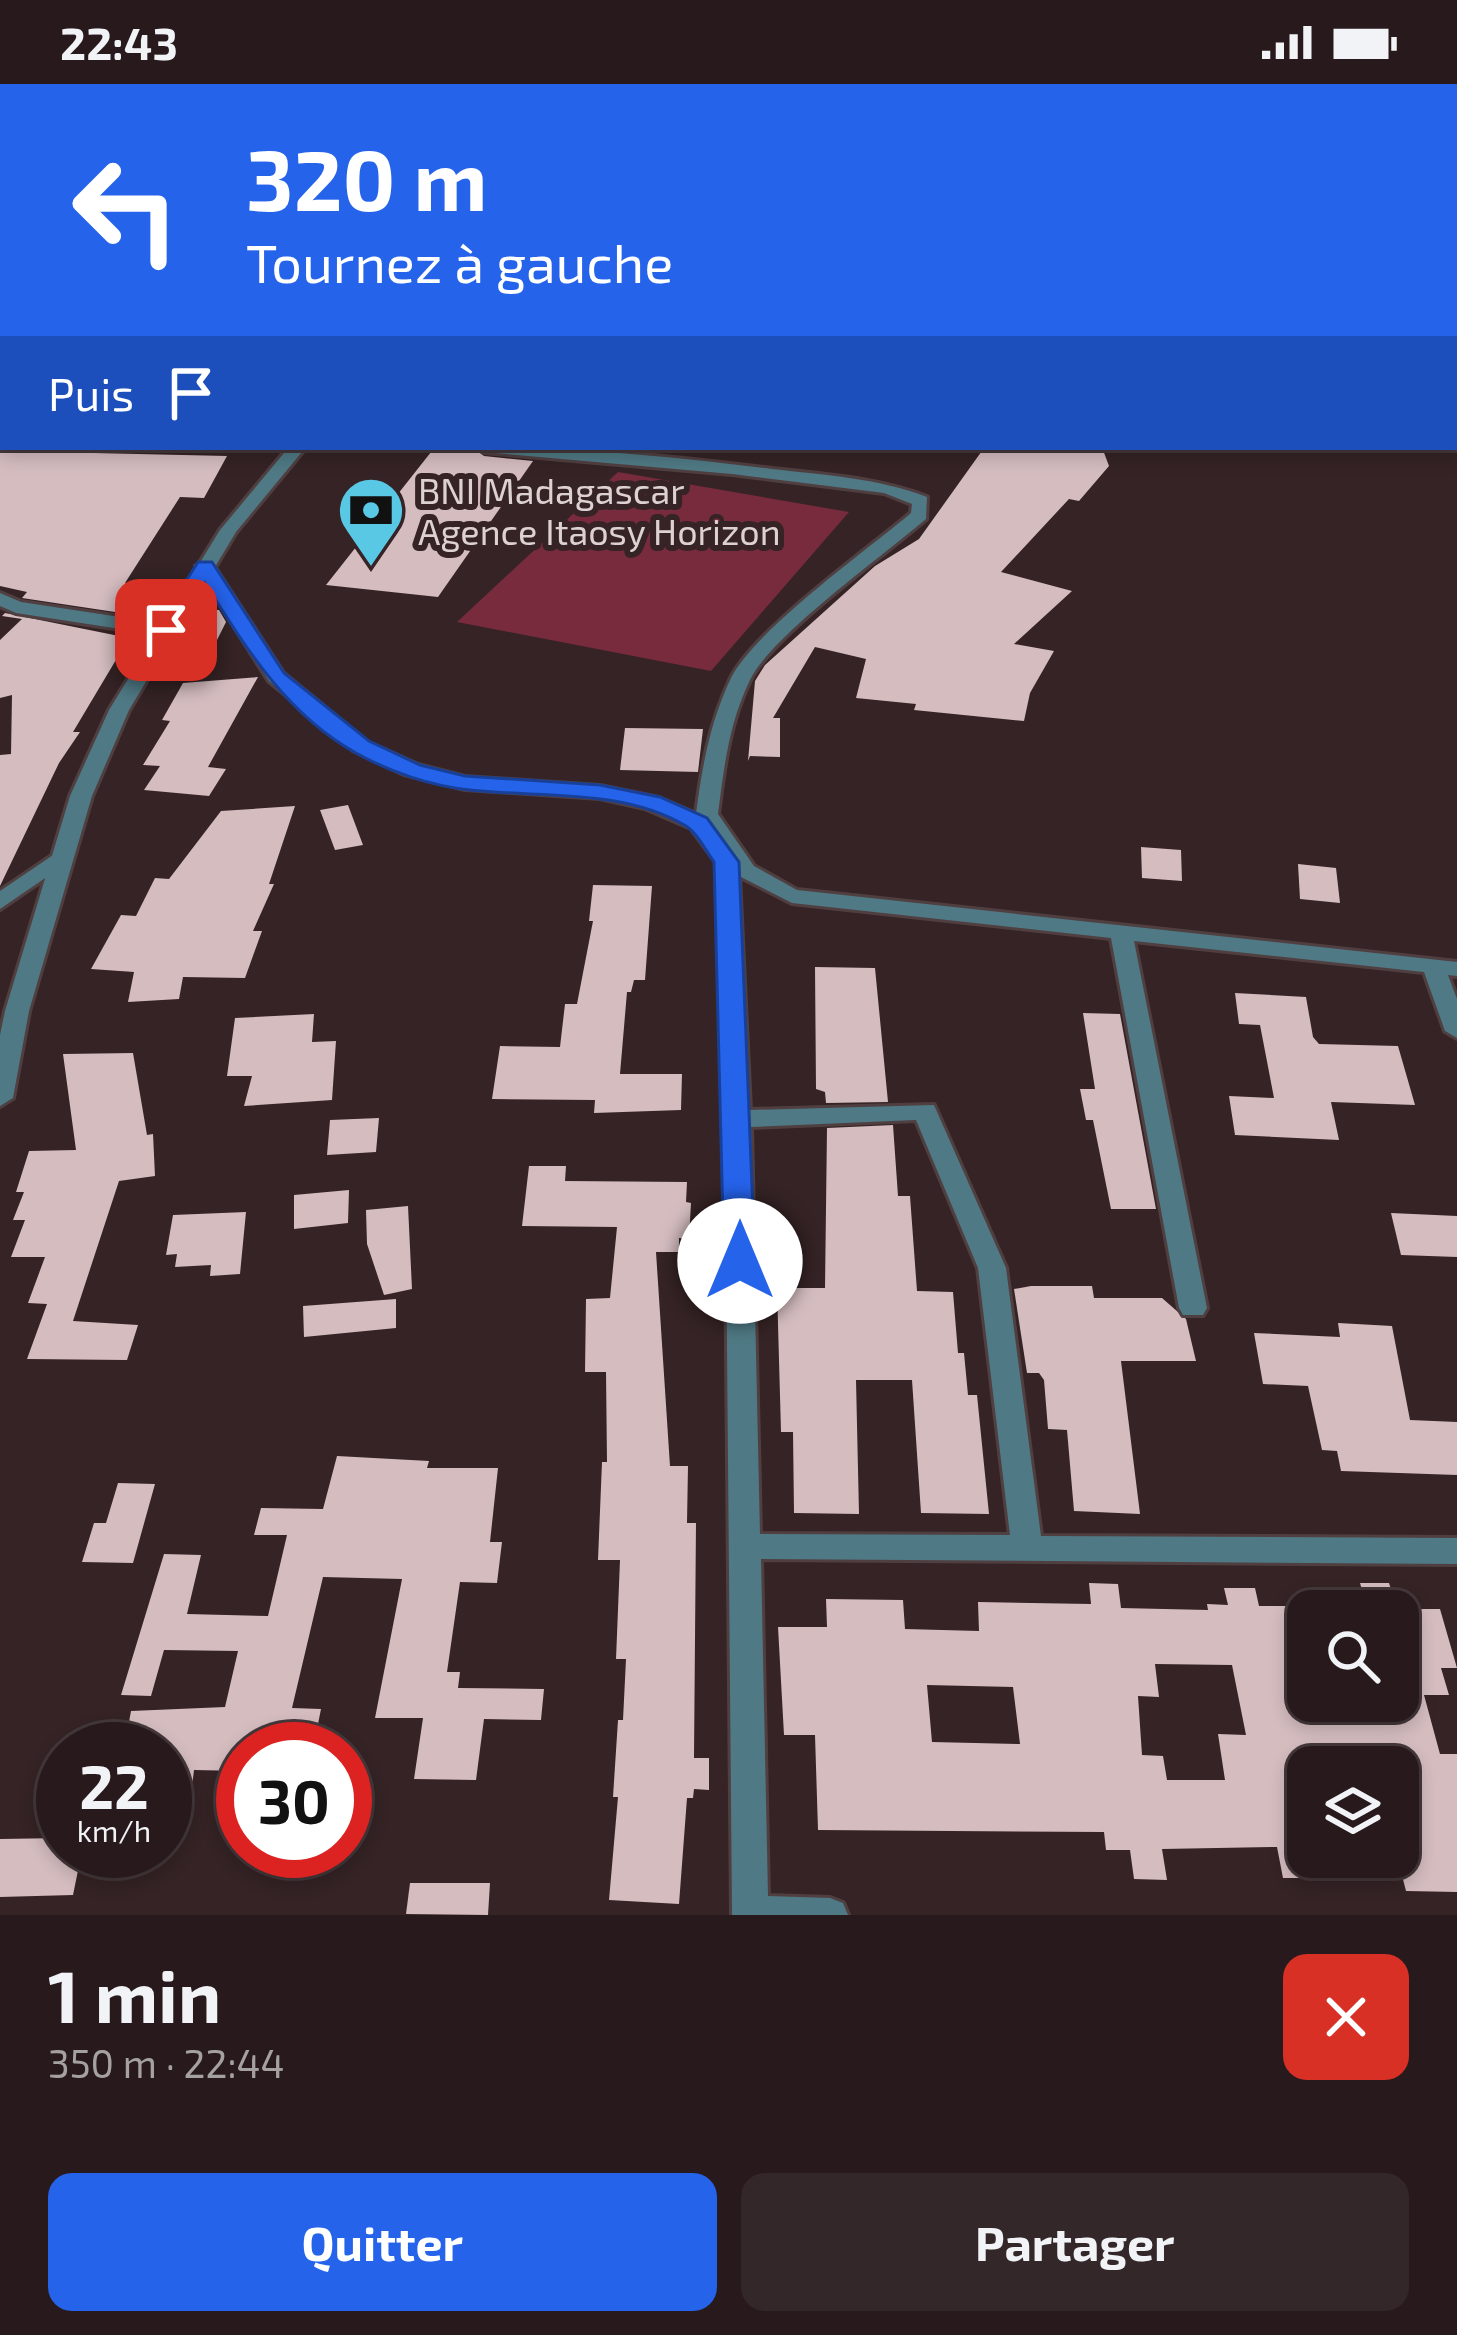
<!DOCTYPE html>
<html lang="fr">
<head>
<meta charset="utf-8">
<style>
  body { margin:0; font-family:"Exo 2",sans-serif; background:#342729; color:#f1f3f6; height:100vh; display:flex; flex-direction:column; font-size:45px; white-space:nowrap }
  * { box-sizing:border-box; margin:0 }
  p { font-size:39px; color:#a5a1a3 }
  .icon { flex:none; width:66px; height:66px; fill:none; stroke:currentColor; stroke-width:2; stroke-linecap:round; stroke-linejoin:round }
  .map { position:relative; height:1831px; overflow:hidden }
  .panel { display:flex; flex-direction:column; background:#281a1c; flex:1 }
  .panel>* { flex:none }
  .guide { position:absolute; left:0px; top:0px; width:1458px; height:366px; box-shadow:0 6px 18px #0003,0 0 0 3px #44383b; background:#2563eb; color:#fff; overflow:hidden }
  .fabs { position:absolute; left:1287px; top:1506px; display:grid; gap:24px }
  .fabs a { display:grid; place-items:center; width:132px; height:132px; border-radius:24px; background:#281a1c; box-shadow:0 6px 18px #0003,0 0 0 3px #44383b; font-size:60px }
  .speed { position:absolute; left:36px; top:1638px; display:flex; gap:24px; font-size:60px; font-weight:700; text-align:center }
  .speed>* { display:grid; place-content:center; width:156px; height:156px; border-radius:50%; background:#281a1c; box-shadow:0 6px 18px #0003,0 0 0 3px #44383b; line-height:1 }
  .speed small { font-size:30px; font-weight:400 }
  .speed .limit { border:18px solid #d22; background:#fff; color:#111 }
  .pin { position:absolute; display:grid; place-items:center; width:102px; height:102px; color:#fff; margin:-51px; border-radius:24px; box-shadow:0 6px 18px #0006 }
  .me { position:absolute; width:132px; margin:-66px; rotate:0deg; stroke-linejoin:round; filter:drop-shadow(0 0 9px #0008) }
  .turn { display:flex; align-items:center; gap:42px; height:252px; padding:0 48px; font-size:54px }
  .turn .icon { width:156px; height:156px; stroke-width:2.5 }
  .turn b { display:block; font-size:84px; line-height:102px }
  .then { display:flex; align-items:center; height:114px; padding:0 48px; background:#0003; gap:24px; font-size:45px }
  .round { display:grid; place-items:center; flex:none; width:126px; height:126px; border-radius:24px; background:#342729 }
  .headline { display:flex; align-items:center; justify-content:space-between; height:204px; padding:0 48px }
  h1 { font-size:72px; font-weight:700; line-height:90px }
  .primary-button { display:flex; gap:24px; margin-top:auto; padding:24px 48px }
  .primary-button a { flex:1; height:138px; border-radius:24px; background:#2563eb; color:#fff; font-size:48px; font-weight:700; line-height:138px; text-align:center }
  .primary-button a+a { background:#342729; color:#f1f3f6 }
  .status { display:flex; justify-content:space-between; align-items:center; height:84px; padding:0 60px; background:#281a1c; direction:ltr }
  .status svg { height:33px; fill:currentColor }
  .map>svg:first-child { display:block }
</style>
</head>
<body>
<div class="status"><b>22:43</b><svg viewBox="0 0 49 12"><path d="M0 12V9h3v3zM5 12V6h3v6zM10 12V3h3v9zM15 12V0h3v12zM26 1h20v11H26zM47 4h2v5h-2z"/></svg></div>
<div class="map">
<svg width="1457" height="1831" viewBox="0 0 1457 1831">
  <rect width="100%" height="100%" fill="#352325"/>
  <path fill="#782b3c" d="M 618,388 L 849,428 L 711,587 L 457,538 Z"/>
  <g fill="#d4bcbf" fill-rule="evenodd">
    <path d="M 0,363 L 98,363 L 93,369 L 227,372 L 204,414 L 180,413 L 125,499 L 140,501 L 115,528 L 22,514 L 27,508 L 0,502 Z"/>
    <path d="M 435,363 L 472,363 L 484,372 L 533,377 L 438,513 L 326,501 Z"/>
    <path d="M 984,364 L 1023,369 L 1025,365 L 1060,369 L 1058,364 L 1103,366 L 1109,382 L 1079,417 L 1069,415 L 1001,488 L 1072,507 L 1014,560 L 1054,567 L 1030,609 L 1024,637 L 914,626 L 916,620 L 856,614 L 866,575 L 815,563 L 773,634 L 780,634 L 780,673 L 750,672 L 748,677 L 755,597 L 765,581 L 875,482 L 919,455 Z"/>
    <path d="M 196,526 L 219,526 L 226,538 L 212,566 L 176,565 Z"/>
    <path d="M 5,529 L 129,554 L 73,648 L 80,648 L 59,679 L 0,802 L 0,671 L 11,670 L 12,611 L 0,614 L 0,556 L 22,535 L 2,532 Z"/>
    <path d="M 258,593 L 208,683 L 226,685 L 209,712 L 144,706 L 160,682 L 143,681 L 170,637 L 162,636 L 183,599 Z"/>
    <path d="M 625,644 L 703,645 L 698,688 L 620,686 Z"/>
    <path d="M 348,721 L 363,761 L 335,766 L 320,726 Z"/>
    <path d="M 295,722 L 269,800 L 274,800 L 253,847 L 262,847 L 245,894 L 183,893 L 179,915 L 128,918 L 134,888 L 91,885 L 121,831 L 136,832 L 155,794 L 169,795 L 221,727 Z"/>
    <path d="M 1141,763 L 1181,766 L 1182,797 L 1142,794 Z"/>
    <path d="M 1298,780 L 1336,784 L 1340,819 L 1300,815 Z"/>
    <path d="M 593,801 L 652,802 L 645,896 L 634,896 L 631,908 L 627,908 L 620,990 L 682,990 L 681,1026 L 594,1029 L 595,1016 L 492,1015 L 500,962 L 560,963 L 565,920 L 577,920 L 593,837 L 589,837 Z"/>
    <path d="M 815,883 L 875,884 L 888,1018 L 826,1019 L 825,1008 L 816,1005 Z"/>
    <path d="M 1235,909 L 1306,913 L 1313,953 L 1319,960 L 1398,962 L 1415,1021 L 1331,1018 L 1339,1056 L 1235,1051 L 1229,1012 L 1274,1014 L 1260,941 L 1239,940 Z"/>
    <path d="M 1083,929 L 1120,930 L 1156,1125 L 1111,1125 L 1093,1036 L 1086,1036 L 1080,1005 L 1095,1005 Z"/>
    <path d="M 314,930 L 312,958 L 336,957 L 332,1016 L 244,1022 L 252,992 L 227,992 L 235,934 Z"/>
    <path d="M 133,969 L 147,1051 L 153,1050 L 155,1092 L 119,1097 L 73,1237 L 138,1241 L 127,1276 L 27,1275 L 47,1220 L 28,1219 L 45,1173 L 11,1173 L 25,1136 L 13,1136 L 24,1108 L 16,1108 L 29,1067 L 76,1066 L 63,970 Z"/>
    <path d="M 379,1034 L 376,1068 L 327,1071 L 330,1036 Z"/>
    <path d="M 893,1041 L 898,1112 L 910,1112 L 917,1207 L 953,1208 L 958,1269 L 964,1269 L 968,1311 L 977,1311 L 989,1430 L 921,1429 L 912,1296 L 856,1296 L 859,1430 L 794,1429 L 793,1348 L 781,1348 L 777,1204 L 825,1204 L 827,1044 Z"/>
    <path d="M 529,1082 L 566,1082 L 565,1097 L 687,1098 L 686,1118 L 691,1119 L 689,1155 L 679,1154 L 679,1168 L 656,1168 L 670,1382 L 688,1382 L 687,1439 L 696,1439 L 694,1674 L 709,1674 L 709,1706 L 694,1705 L 693,1714 L 687,1714 L 679,1820 L 609,1816 L 618,1713 L 613,1713 L 618,1636 L 623,1636 L 626,1575 L 616,1575 L 620,1476 L 598,1476 L 602,1378 L 607,1378 L 606,1288 L 585,1288 L 586,1215 L 610,1214 L 617,1143 L 522,1142 Z"/>
    <path d="M 349,1106 L 348,1139 L 294,1145 L 294,1111 Z"/>
    <path d="M 408,1122 L 412,1205 L 384,1211 L 367,1160 L 366,1126 Z"/>
    <path d="M 246,1128 L 240,1190 L 210,1192 L 211,1181 L 175,1183 L 177,1170 L 166,1171 L 173,1131 Z"/>
    <path d="M 1391,1129 L 1457,1132 L 1457,1173 L 1401,1171 Z"/>
    <path d="M 1031,1202 L 1092,1202 L 1094,1214 L 1162,1214 L 1186,1235 L 1196,1277 L 1121,1277 L 1140,1430 L 1074,1427 L 1067,1346 L 1048,1345 L 1044,1296 L 1039,1289 L 1027,1289 L 1014,1205 Z"/>
    <path d="M 396,1215 L 396,1244 L 304,1253 L 303,1222 Z"/>
    <path d="M 1338,1239 L 1392,1242 L 1410,1336 L 1457,1338 L 1457,1391 L 1341,1387 L 1337,1367 L 1322,1366 L 1308,1302 L 1263,1300 L 1254,1249 L 1340,1253 Z"/>
    <path d="M 337,1372 L 429,1377 L 427,1384 L 498,1384 L 490,1458 L 502,1458 L 497,1499 L 460,1498 L 447,1588 L 460,1588 L 458,1604 L 544,1605 L 541,1636 L 484,1635 L 476,1696 L 414,1695 L 423,1634 L 375,1634 L 402,1495 L 323,1493 L 292,1624 L 321,1625 L 314,1660 L 298,1660 L 297,1665 L 243,1665 L 243,1687 L 194,1686 L 192,1703 L 165,1704 L 165,1665 L 124,1665 L 131,1627 L 225,1623 L 238,1567 L 164,1566 L 151,1612 L 121,1611 L 164,1470 L 201,1471 L 187,1530 L 268,1532 L 287,1451 L 254,1451 L 261,1424 L 323,1425 Z"/>
    <path d="M 118,1399 L 155,1400 L 133,1479 L 82,1478 L 94,1439 L 106,1439 Z"/>
    <path d="M 1089,1499 L 1118,1500 L 1121,1524 L 1208,1526 L 1207,1520 L 1228,1521 L 1224,1504 L 1255,1504 L 1259,1522 L 1303,1522 L 1308,1528 L 1308,1617 L 1398,1617 L 1398,1525 L 1440,1525 L 1457,1584 L 1441,1584 L 1449,1611 L 1424,1611 L 1440,1670 L 1457,1670 L 1457,1808 L 1406,1807 L 1398,1776 L 1398,1683 L 1308,1683 L 1308,1773 L 1312,1773 L 1316,1794 L 1283,1794 L 1277,1763 L 1162,1765 L 1167,1796 L 1134,1795 L 1130,1766 L 1106,1766 L 1104,1748 L 818,1746 L 815,1651 L 784,1651 L 778,1543 L 827,1543 L 826,1515 L 903,1516 L 905,1545 L 979,1547 L 978,1518 L 1091,1520 ZM 1155,1580 L 1232,1581 L 1246,1651 L 1218,1650 L 1225,1696 L 1167,1696 L 1163,1672 L 1142,1671 L 1138,1612 L 1159,1613 ZM 927,1601 L 1013,1603 L 1020,1660 L 932,1658 Z"/>
    <path d="M 1360,1499 L 1389,1499 L 1398,1527 L 1368,1527 Z"/>
    <path d="M 63,1754 L 63,1767 L 82,1767 L 73,1811 L 0,1813 L 0,1755 Z"/>
    <path d="M 410,1799 L 490,1799 L 488,1831 L 406,1830 Z"/>
  </g>
  <g fill="none" stroke-linecap="round" stroke-linejoin="round">
    <defs>
      <g id="minor">
        <path d="M 476,363 C 575,363 674,373 772,385 C 825,391 877,394 927,413 L 926,435 C 884,471 771,552 750,596 C 729,639 724,683 718,730 L 754,782 L 797,806 L 1457,878 L 1457,892 L 1448,891 L 1457,915 L 1457,954 L 1445,947 L 1424,888 L 1134,857 L 1207,1224 L 1203,1231 L 1183,1231 L 1179,1224 L 1111,854 L 792,819 L 739,792 L 750,1026 L 934,1021 L 1006,1184 L 1041,1452 L 1457,1454 L 1457,1480 L 761,1475 L 768,1812 L 830,1814 L 843,1819 L 848,1831 L 732,1831 L 725,1035 L 716,778 L 691,744 L 645,724 L 600,714 L 465,705 L 404,690 L 353,666 L 269,597 L 196,482 L 205,477 L 211,478 L 283,589 L 367,658 L 418,681 L 465,693 L 600,702 L 659,714 L 696,730 C 702,683 710,638 731,594 C 755,546 866,467 911,429 L 912,420 L 884,409 L 732,390 L 484,368 ZM 916,1036 L 978,1184 L 1010,1451 L 760,1450 L 751,1043 Z"/>
        <path d="M 0,509 L 21,518 L 166,540 L 175,546 L 166,552 L 16,529 L 0,522 Z"/>
        <path d="M 62,765 L 73,772 L 70,777 L 0,825 L 0,807 Z"/>
      </g>
      <g id="tertiary">
        <path d="M 402,0 L 414,0 L 415,3 L 403,3 Z"/>
        <path d="M 289,363 L 306,363 L 236,448 L 129,626 L 92,712 L 29,927 L 13,1014 L 0,1022 L 0,951 L 5,927 L 70,712 L 109,626 L 220,446 Z"/>
      </g>
    </defs>
    <use href="#minor" stroke="#503f41" stroke-width="6"/>
    <use href="#tertiary" stroke="#503f41" stroke-width="6"/>
    <use href="#minor" fill="#4f7984" fill-rule="evenodd"/>
    <use href="#tertiary" fill="#4f7984" fill-rule="evenodd"/>
  </g>
  <path fill="#2563eb" stroke="#184099" stroke-width="3" d="M 198,478 L 212,478 L 284,589 L 369,657 L 420,681 L 465,692 L 600,701 L 660,713 L 707,734 L 739,778 L 755,1177 L 751,1185 L 728,1185 L 724,1177 L 714,778 C 706,767 698,750 686,742 C 623,704 540,714 470,706 C 431,702 390,688 356,669 C 286,630 246,564 205,499 L 173,551 L 158,551 L 155,546 Z"/>
  <defs>
    <symbol id="bank-pin" viewBox="-11 -11 22 30"><path d="M0 17L-7.5 6A9.5 9.5 0 1 1 7.5 6Z" fill="#59c8e5" stroke="#352325"/><path d="M-6-4H6V4H-6ZM0-2.3a2.3 2.3 0 1 0 0 4.6a2.3 2.3 0 1 0 0-4.6Z" fill="#111"/></symbol>
  </defs>
  <g fill-rule="evenodd">
    <use href="#bank-pin" x="333" y="388" width="76" height="104"/>
  </g>
  <g text-anchor="middle" dominant-baseline="central" stroke-width="12" stroke-linejoin="round" paint-order="stroke">
    <g font-size="36" fill="#ddd1d2" stroke="#352325" text-anchor="start">
      <text x="418" y="405">BNI Madagascar<tspan x="418" dy="41">Agence Itaosy Horizon</tspan></text>
    </g>
  </g>
</svg>
<div class="fabs">
<a><svg class="icon" aria-label="search" viewBox="0 0 24 24"><circle cx="10" cy="10" r="6"/><path d="M15 15l6 6"/></svg></a>
<a><svg class="icon" aria-label="layers" viewBox="0 0 24 24"><path d="M12 4l9 5-9 5-9-5zM3 14l9 5 9-5"/></svg></a>
</div>
<div class="speed"><div>22<small>km/h</small></div><div class="limit">30</div></div>
<div class="pin" style="left:166px;top:546px;background:#d93025"><svg class="icon" aria-label="arrive" viewBox="0 0 24 24"><path d="M6 21V4h12l-3 4 3 4H6"/></svg></div>
<svg class="me" style="left:740px;top:1177px" viewBox="-20 -20 40 40"><circle r="19" fill="#fff"/><path d="M0-13L10 11 0 6-10 11z" fill="#2563eb"/></svg>
<div class="guide">
<div class="turn"><svg class="icon" aria-label="left" viewBox="0 0 24 24"><path d="M17 20v-9H6M10 6l-5 5 5 5"/></svg><div><b>320 m</b>Tournez à gauche</div></div>
<div class="then">Puis<svg class="icon" aria-label="arrive" viewBox="0 0 24 24"><path d="M6 21V4h12l-3 4 3 4H6"/></svg></div>
</div>
</div>
<section class="panel">
<div class="headline"><div><h1>1 min</h1><p>350 m · 22:44</p></div><a class="round" style="background:#d93025;color:#fff"><svg class="icon" aria-label="close" viewBox="0 0 24 24"><path d="M6 6l12 12M18 6L6 18"/></svg></a></div>
<div class="primary-button"><a>Quitter</a><a>Partager</a></div>
</section>
</body>
</html>
